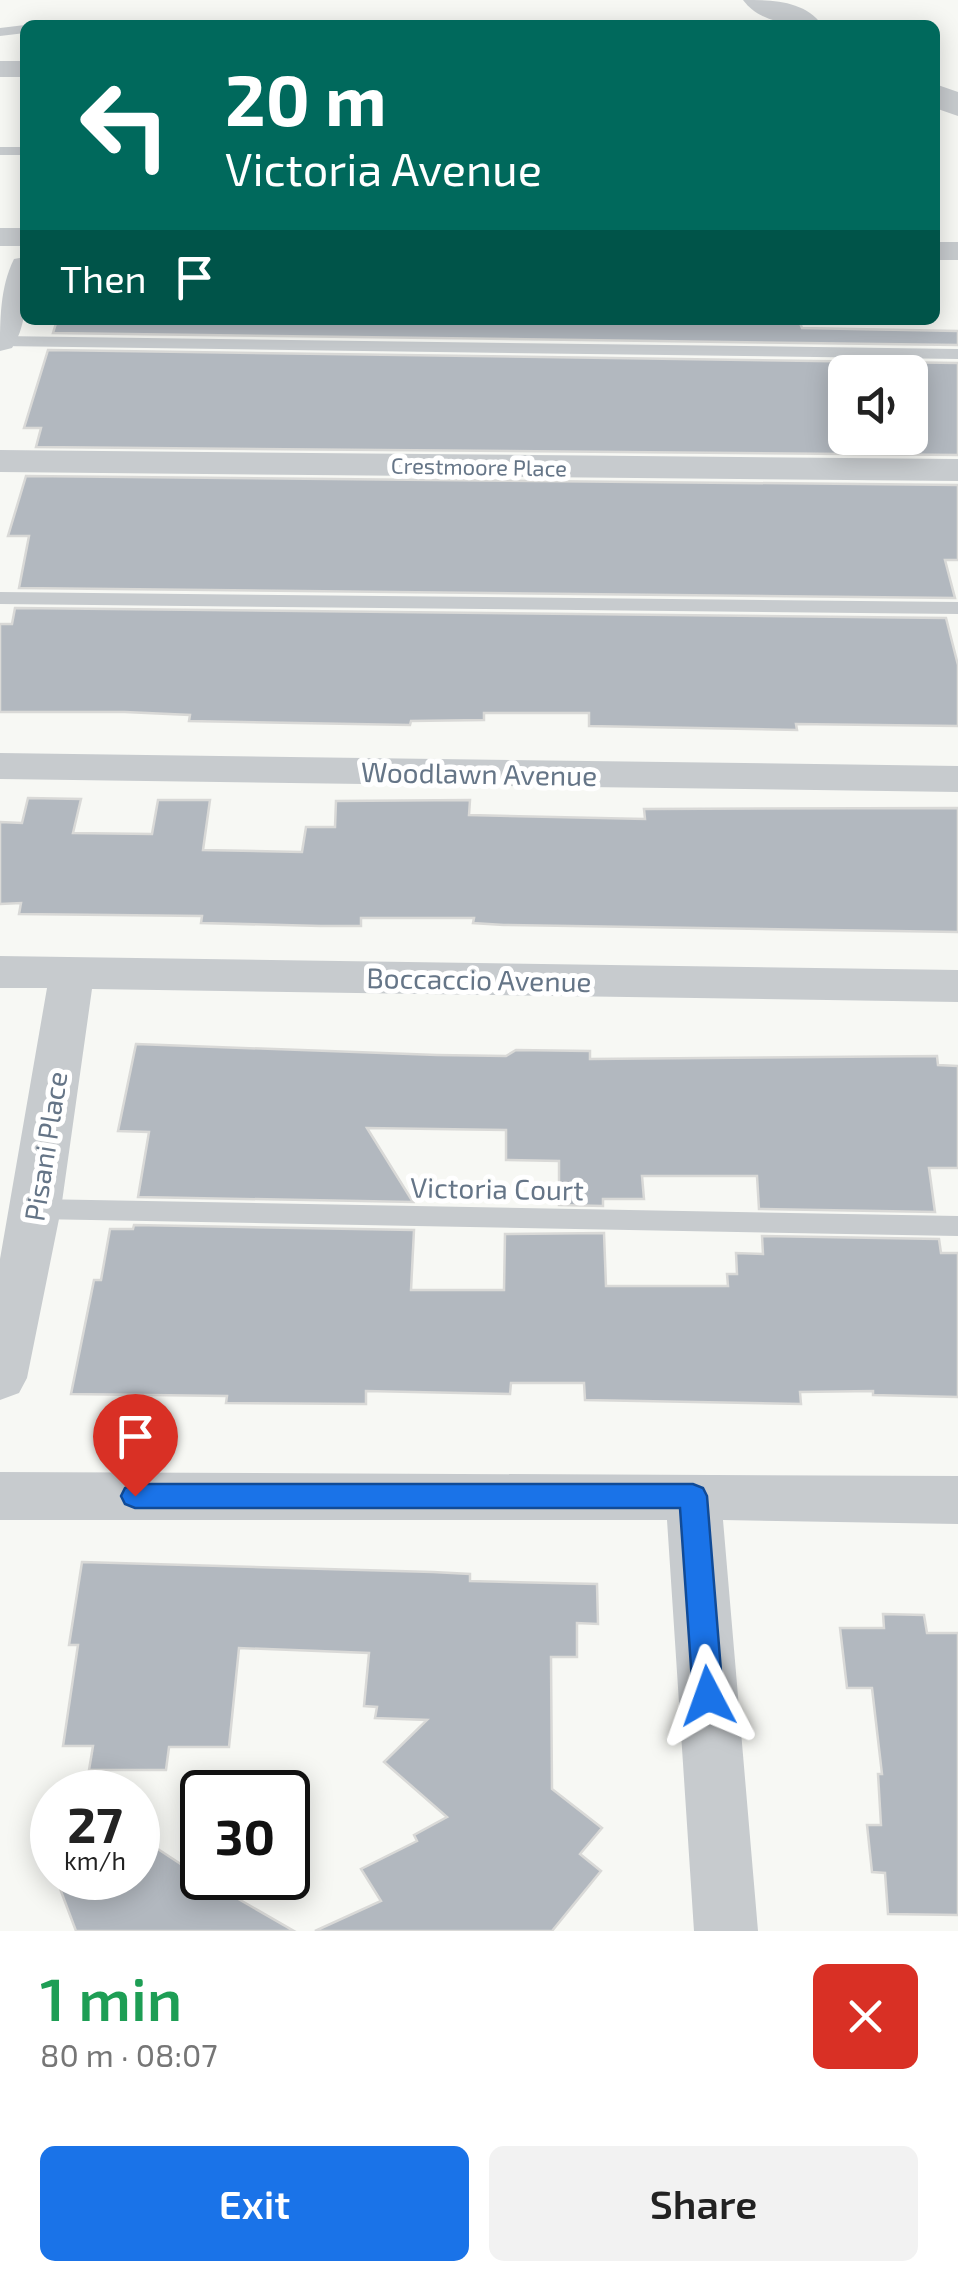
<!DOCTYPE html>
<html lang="en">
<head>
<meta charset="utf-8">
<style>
  body { margin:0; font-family:"Exo 2",sans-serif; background:#f2f2f2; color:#222; height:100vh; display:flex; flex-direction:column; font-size:38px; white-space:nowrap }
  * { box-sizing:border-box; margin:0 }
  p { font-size:32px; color:#767676 }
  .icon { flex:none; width:55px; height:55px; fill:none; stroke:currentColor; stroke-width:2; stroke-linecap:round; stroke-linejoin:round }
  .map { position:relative; height:1931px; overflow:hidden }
  .details { display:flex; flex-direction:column; background:#fff; flex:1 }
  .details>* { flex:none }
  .hud { position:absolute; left:20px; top:20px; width:920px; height:305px; border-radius:15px; box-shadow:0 5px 25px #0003; background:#00695c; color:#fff; overflow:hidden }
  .controls { position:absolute; left:828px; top:355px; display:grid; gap:20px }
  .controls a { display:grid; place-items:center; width:100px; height:100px; border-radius:15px; background:#fff; box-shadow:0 5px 25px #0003; font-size:50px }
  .speed { position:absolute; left:30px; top:1770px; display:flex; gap:20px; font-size:50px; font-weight:700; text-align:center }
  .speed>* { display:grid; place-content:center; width:130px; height:130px; border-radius:50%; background:#fff; box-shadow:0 5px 25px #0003; line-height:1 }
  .speed small { font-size:25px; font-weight:400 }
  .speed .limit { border:5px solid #111; border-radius:15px; background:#fff; color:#111 }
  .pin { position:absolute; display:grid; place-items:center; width:85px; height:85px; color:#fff; margin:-102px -42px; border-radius:50% 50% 50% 0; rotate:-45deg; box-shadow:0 0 10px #0007 }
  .pin .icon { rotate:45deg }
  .me { position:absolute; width:110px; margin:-55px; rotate:356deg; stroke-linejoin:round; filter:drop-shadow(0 0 8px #0008) }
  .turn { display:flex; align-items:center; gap:35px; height:210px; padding:0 40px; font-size:45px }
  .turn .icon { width:130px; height:130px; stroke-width:2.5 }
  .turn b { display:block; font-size:70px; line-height:85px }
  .then { display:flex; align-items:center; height:95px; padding:0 40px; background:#0003; gap:20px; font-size:38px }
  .round { display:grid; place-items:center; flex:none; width:105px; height:105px; border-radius:15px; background:#f2f2f2 }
  .summary { display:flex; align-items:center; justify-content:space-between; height:170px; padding:0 40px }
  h1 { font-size:60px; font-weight:600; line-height:75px; color:#1e9e55 }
  .primary-button { display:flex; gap:20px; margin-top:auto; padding:20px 40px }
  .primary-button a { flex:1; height:115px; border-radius:15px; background:#1a73e8; color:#fff; font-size:40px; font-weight:600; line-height:115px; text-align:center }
  .primary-button a+a { background:#f2f2f2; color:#222 }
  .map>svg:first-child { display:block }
</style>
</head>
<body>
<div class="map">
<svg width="958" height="1931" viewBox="0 0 958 1931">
  <rect width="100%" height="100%" fill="#f7f8f4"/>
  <g fill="#b2b8bf" stroke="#d9d9d7" stroke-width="2.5" fill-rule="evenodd">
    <path d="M 57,320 L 800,323 L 802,328 L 958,331 L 958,345 L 53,333 Z"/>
    <path d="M 48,350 L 958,363 L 958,455 L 36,447 L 41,428 L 24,428 ZM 845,372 L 910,372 L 910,438 L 845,438 Z"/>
    <path d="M 26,476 L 958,485 L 958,560 L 945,560 L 955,598 L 19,588 L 29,536 L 8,536 Z"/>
    <path d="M 15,608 L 946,618 L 958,665 L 958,726 L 796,724 L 797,730 L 589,726 L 589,713 L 484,713 L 484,720 L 411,721 L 410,725 L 189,721 L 190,715 L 125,712 L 0,712 L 0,624 L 12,624 Z"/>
    <path d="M 28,798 L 81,799 L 73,833 L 152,834 L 158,800 L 210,800 L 203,850 L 302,852 L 306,827 L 335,827 L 336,801 L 470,800 L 469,815 L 645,819 L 644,809 L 958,808 L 958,932 L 504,925 L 473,923 L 474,918 L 361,918 L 361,926 L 321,926 L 201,923 L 202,916 L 19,914 L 21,903 L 0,904 L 0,822 L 22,823 Z"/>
    <path d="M 136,1044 L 437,1055 L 506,1056 L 516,1050 L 590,1051 L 590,1059 L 937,1056 L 938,1065 L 958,1066 L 958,1168 L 929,1168 L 935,1212 L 759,1209 L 757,1176 L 642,1176 L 644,1199 L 603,1199 L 603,1206 L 559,1205 L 559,1161 L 506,1160 L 506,1130 L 367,1128 L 413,1202 L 138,1197 L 149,1132 L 118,1131 Z"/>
    <path d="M 134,1225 L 414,1230 L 411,1290 L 504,1290 L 505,1234 L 604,1233 L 606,1286 L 728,1286 L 727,1274 L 737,1274 L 736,1253 L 763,1254 L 762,1236 L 939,1239 L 941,1253 L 958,1253 L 958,1397 L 873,1395 L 873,1391 L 800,1392 L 801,1404 L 585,1400 L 584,1383 L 511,1383 L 510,1394 L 366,1391 L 366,1404 L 226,1403 L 227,1396 L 71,1394 L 94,1280 L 101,1280 L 110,1229 L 133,1229 Z"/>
    <path d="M 82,1562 L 433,1572 L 470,1574 L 470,1581 L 597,1584 L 598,1624 L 577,1623 L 577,1657 L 551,1657 L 552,1789 L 602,1828 L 580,1854 L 601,1871 L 552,1931 L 315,1931 L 381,1901 L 361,1869 L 417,1841 L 414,1835 L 447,1817 L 384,1762 L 427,1720 L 375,1718 L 377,1707 L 364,1706 L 369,1653 L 239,1648 L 229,1747 L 169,1747 L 166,1770 L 89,1770 L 93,1746 L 63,1746 L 78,1645 L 69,1645 Z"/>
    <path d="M 883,1614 L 924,1615 L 927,1633 L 958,1633 L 958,1915 L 888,1914 L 885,1873 L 872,1872 L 867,1825 L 881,1825 L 878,1774 L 882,1774 L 872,1688 L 847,1688 L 840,1628 L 884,1628 Z"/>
    <path d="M 138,1836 L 202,1878 L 294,1931 L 76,1931 L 56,1878 L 138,1878 Z"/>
  </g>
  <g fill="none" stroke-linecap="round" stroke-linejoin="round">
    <g fill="#c7cbce" fill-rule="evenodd">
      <path d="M 25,25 L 25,33 L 0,36 L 0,28 Z"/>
      <rect x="0" y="147" width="25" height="8"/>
      <path d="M 0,336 L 958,349 L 958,359 L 0,346 Z"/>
      <path d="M 0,592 L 958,602 L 958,614 L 0,604 Z"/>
      <path d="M 36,1199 L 958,1216 L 958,1236 L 36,1219 L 27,1216 L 24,1209 L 27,1202 Z"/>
    </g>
    <g fill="#c7cbce" fill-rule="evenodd">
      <rect x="0" y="61" width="25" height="16"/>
      <rect x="0" y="228" width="25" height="18"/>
      <rect x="935" y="242" width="23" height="18"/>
      <path d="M 25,257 C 25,287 30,321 12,348 L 0,351 C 0,320 0,287 14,259 Z"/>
      <path d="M 0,450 L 958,459 L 958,481 L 0,472 Z"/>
      <path d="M 0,753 L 958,766 L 958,792 L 0,779 Z"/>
      <path d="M 0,956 L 958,970 L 958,1002 L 92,989 L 61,1209 L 27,1378 L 19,1393 L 0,1400 L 0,1259 L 47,988 L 0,988 Z"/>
      <path d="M 0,1472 L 958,1476 L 958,1524 L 723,1520 L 758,1931 L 694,1931 L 667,1520 L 0,1520 Z"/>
    </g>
    <g fill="#c7cbce" fill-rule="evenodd">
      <path d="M 743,0 C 771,0 804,0 822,25 C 794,25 762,25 743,0 Z"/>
      <path d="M 935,84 L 958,92 L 958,116 L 935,108 Z"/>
    </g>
  </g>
  <path fill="#1a73e8" stroke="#114b97" stroke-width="2.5" d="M 135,1484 L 693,1484 L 703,1488 L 707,1496 L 723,1696 L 719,1706 L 708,1710 L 698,1706 L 693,1696 L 680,1508 L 135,1508 L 125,1504 L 121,1496 L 125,1488 Z"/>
  <g text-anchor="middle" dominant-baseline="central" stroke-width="10" stroke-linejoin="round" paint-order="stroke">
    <g font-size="22" fill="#657587" stroke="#fff">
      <text transform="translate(479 466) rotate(1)">Crestmoore Place</text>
    </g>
    <g font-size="28" fill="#657587" stroke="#fff">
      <text transform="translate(479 773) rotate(1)">Woodlawn Avenue</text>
      <text transform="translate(479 979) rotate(1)">Boccaccio Avenue</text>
      <text transform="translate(45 1146) rotate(-81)">Pisani Place</text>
      <text transform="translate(497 1188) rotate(1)">Victoria Court</text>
    </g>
  </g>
</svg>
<div class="controls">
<a><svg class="icon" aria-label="sound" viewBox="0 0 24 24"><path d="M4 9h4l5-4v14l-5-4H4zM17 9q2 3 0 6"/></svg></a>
</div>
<div class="speed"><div>27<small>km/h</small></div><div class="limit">30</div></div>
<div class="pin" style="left:135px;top:1496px;background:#d93025"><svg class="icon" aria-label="arrive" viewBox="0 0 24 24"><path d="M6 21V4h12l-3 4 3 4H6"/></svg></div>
<svg class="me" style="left:708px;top:1696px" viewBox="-20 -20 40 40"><path d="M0-17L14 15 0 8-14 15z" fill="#1a73e8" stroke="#fff" stroke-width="4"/></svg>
<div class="hud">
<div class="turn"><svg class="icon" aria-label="left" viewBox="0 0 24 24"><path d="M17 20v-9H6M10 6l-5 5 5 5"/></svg><div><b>20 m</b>Victoria Avenue</div></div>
<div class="then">Then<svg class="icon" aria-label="arrive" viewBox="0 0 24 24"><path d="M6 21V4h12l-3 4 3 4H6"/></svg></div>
</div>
</div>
<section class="details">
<div class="summary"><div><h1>1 min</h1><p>80 m · 08:07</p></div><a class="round" style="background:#d93025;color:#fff"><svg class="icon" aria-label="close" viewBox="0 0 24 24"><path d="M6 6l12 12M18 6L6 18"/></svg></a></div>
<div class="primary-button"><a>Exit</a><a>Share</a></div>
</section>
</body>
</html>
